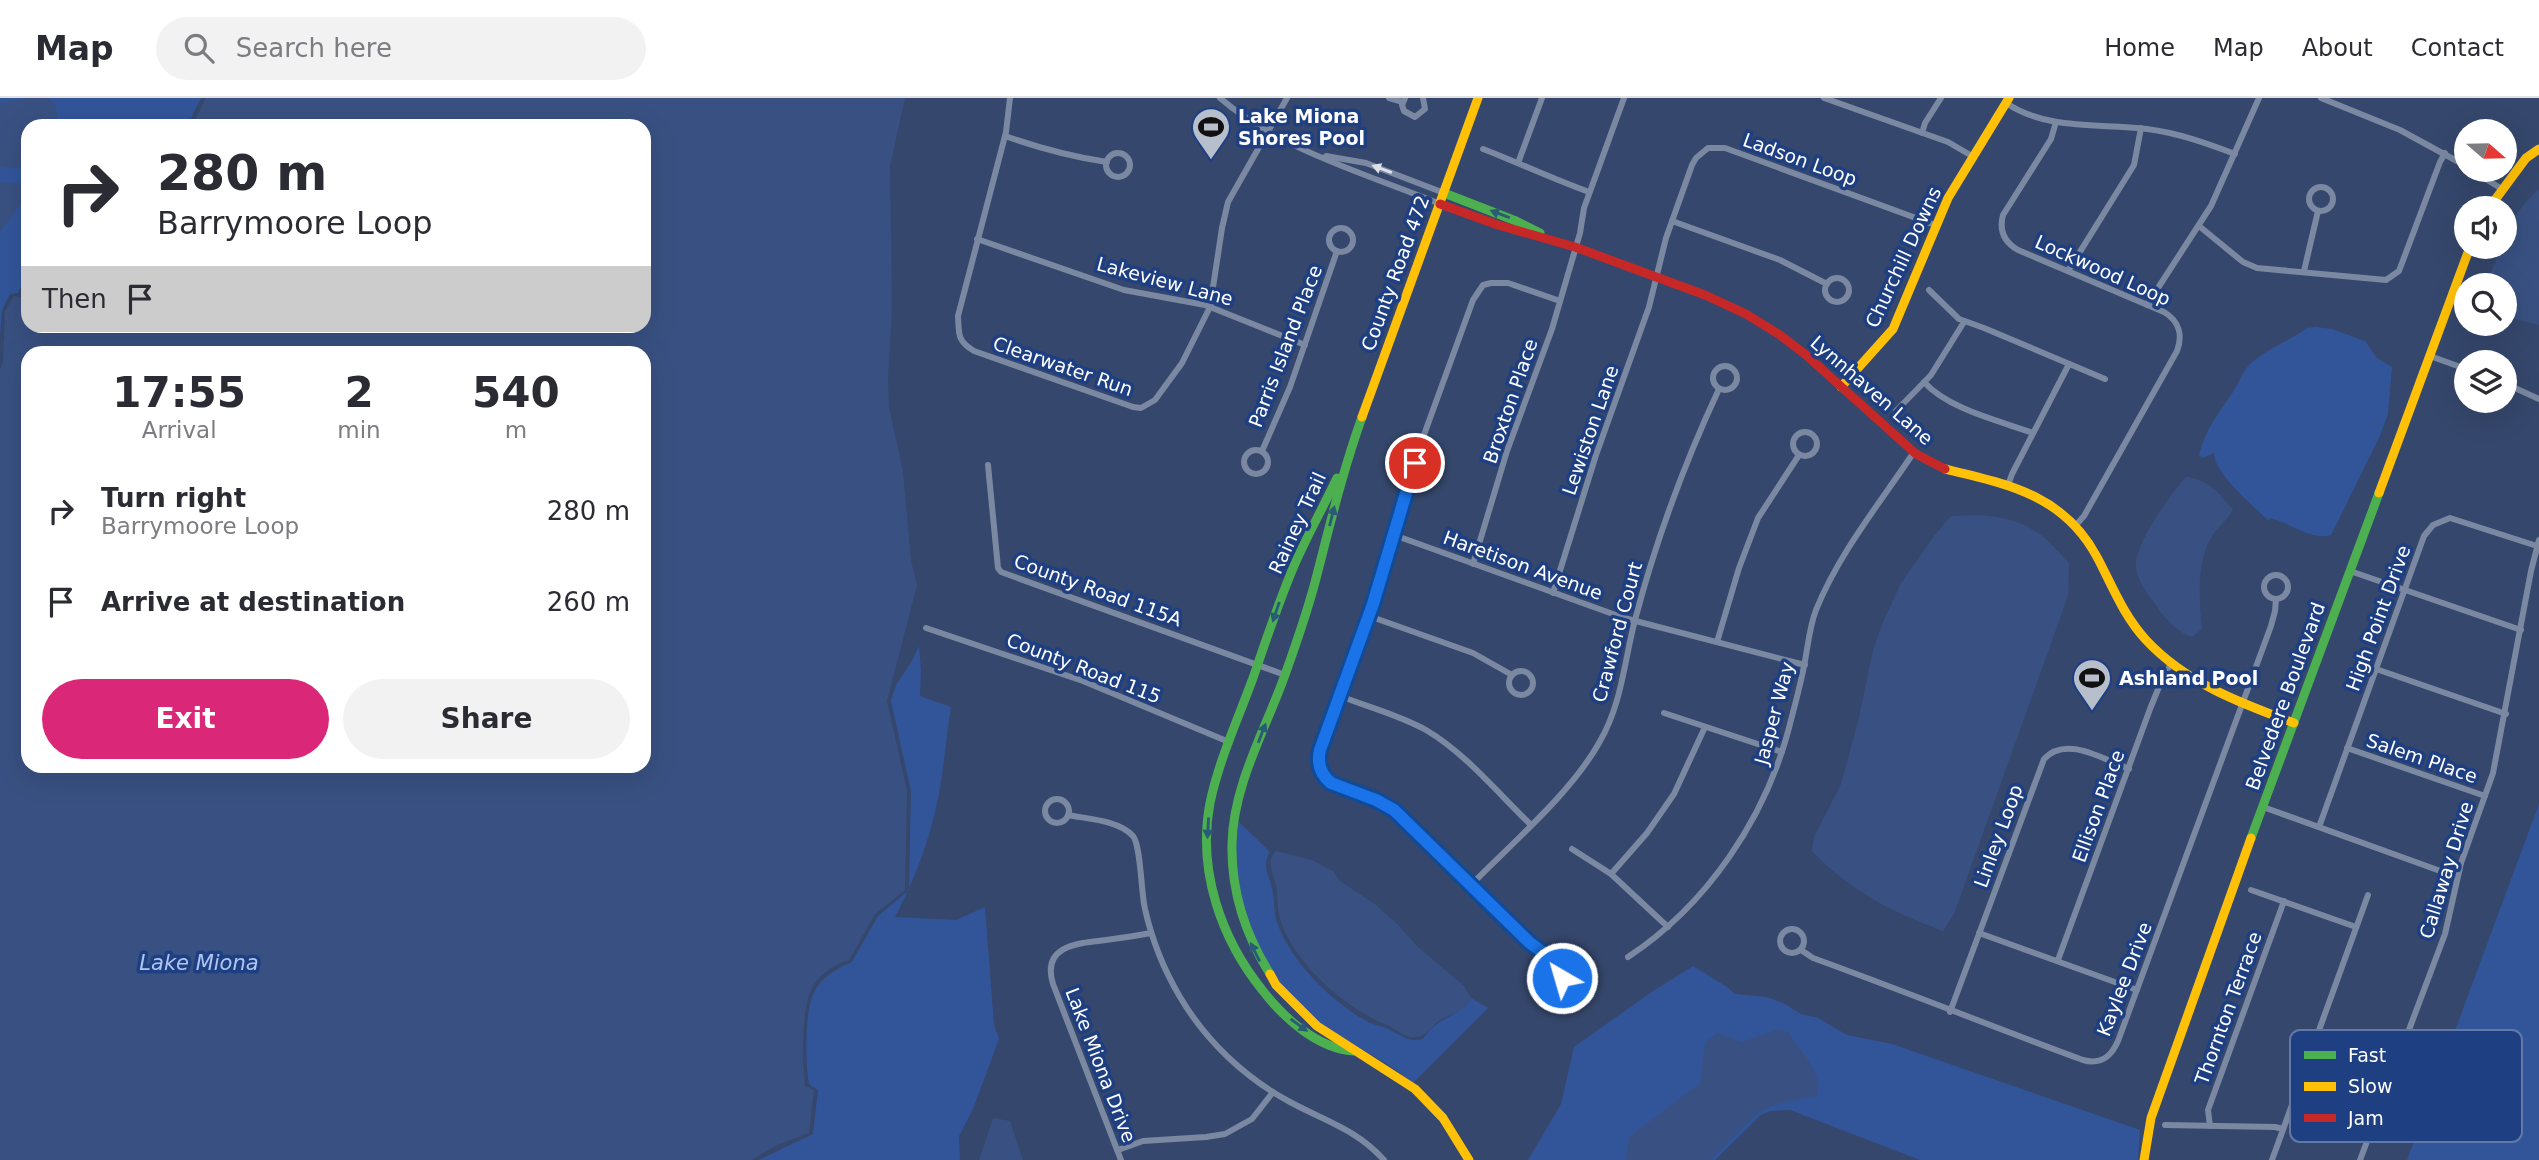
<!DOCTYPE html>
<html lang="en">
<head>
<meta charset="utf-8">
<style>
  body { margin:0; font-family:"DejaVu Sans",sans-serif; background:#f2f2f3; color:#2b2b33; height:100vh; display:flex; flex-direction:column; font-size:26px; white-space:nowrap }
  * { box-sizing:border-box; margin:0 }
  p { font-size:23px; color:#7c7c81 }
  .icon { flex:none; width:38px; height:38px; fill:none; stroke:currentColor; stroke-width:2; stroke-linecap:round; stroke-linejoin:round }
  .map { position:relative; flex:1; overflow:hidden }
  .details { position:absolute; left:21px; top:248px; width:630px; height:427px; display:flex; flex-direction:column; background:#fff; border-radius:21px; box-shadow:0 7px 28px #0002 }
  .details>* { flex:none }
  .top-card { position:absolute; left:21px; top:21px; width:630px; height:214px; border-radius:21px; box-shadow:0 7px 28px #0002; background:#fff; color:#2b2b33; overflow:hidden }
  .needle { width:46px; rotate:110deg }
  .buttons { position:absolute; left:2454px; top:21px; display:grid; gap:14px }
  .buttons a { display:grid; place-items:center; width:63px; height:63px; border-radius:50%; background:#fff; box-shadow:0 7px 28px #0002; font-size:35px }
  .pin { position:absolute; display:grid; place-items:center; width:60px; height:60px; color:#fff; margin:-30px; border:4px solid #fff; border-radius:50%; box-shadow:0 2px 7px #0007 }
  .me { position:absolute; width:77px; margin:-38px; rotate:322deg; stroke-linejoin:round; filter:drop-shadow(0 0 5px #0008) }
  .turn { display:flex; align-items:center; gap:24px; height:147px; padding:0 21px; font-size:32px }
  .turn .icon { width:91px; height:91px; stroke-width:2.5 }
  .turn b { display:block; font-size:49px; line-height:60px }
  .then { display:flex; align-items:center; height:66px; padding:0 21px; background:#0003; gap:14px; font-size:26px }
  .eta { display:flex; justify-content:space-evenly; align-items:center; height:119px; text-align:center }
  .eta b { font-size:42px; font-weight:700; line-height:49px }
  .button { display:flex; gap:14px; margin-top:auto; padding:14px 21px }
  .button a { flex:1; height:80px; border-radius:42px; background:#db2777; color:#fff; font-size:28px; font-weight:700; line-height:80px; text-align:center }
  .button a+a { background:#f2f2f3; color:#2b2b33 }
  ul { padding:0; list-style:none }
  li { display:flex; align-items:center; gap:21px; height:91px; padding:0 21px }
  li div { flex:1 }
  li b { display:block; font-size:26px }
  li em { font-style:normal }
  header { display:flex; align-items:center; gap:42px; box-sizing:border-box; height:98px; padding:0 35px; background:#fff; border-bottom:2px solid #e1e1e2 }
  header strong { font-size:33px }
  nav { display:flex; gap:38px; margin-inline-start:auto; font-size:24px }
  .search { width:490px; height:63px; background:#f2f2f3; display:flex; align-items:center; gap:18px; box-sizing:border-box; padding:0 24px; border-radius:38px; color:#7c7c81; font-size:26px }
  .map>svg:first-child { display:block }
</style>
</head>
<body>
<header>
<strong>Map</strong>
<div class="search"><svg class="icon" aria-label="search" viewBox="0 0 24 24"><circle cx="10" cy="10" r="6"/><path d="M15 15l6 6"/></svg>Search here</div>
<nav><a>Home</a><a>Map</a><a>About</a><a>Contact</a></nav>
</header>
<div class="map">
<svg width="2539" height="1062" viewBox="0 0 2539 1062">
  <rect width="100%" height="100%" fill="#35476c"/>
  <g fill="#32559a">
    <path d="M 0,0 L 201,0 L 187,28 L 28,28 L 28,173 L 18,195 L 10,196 L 2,212 L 0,238 Z"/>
    <path d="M 2316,229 L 2332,231 L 2365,243 L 2377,260 L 2392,269 L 2388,316 L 2380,338 L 2331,437 C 2311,443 2290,425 2271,420 L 2268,422 C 2252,407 2214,375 2214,355 L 2203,360 L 2199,357 C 2205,332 2219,314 2233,294 C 2239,285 2242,274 2250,266 C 2266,251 2289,243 2307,230 Z"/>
    <path d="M 919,548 L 921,572 L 920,598 L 951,609 C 946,639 944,671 938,701 C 930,741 914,783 895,819 L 956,822 L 985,809 L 994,927 L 999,941 L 973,1011 L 959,1038 L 960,1062 L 759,1062 L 813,1036 L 818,992 L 809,986 C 805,963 804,907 817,889 C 826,876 839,870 852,864 L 878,818 L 909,792 L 911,693 L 891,603 L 896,587 L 911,565 Z"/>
    <path d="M 2539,706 L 2539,1062 L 2407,1062 Z"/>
    <path d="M 1239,724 L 1270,754 C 1261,767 1269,776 1272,790 C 1275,802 1273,815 1278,827 C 1293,866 1332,904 1368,924 C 1375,927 1382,928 1388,931 C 1401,937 1408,945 1423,941 C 1437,918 1464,917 1471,900 L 1488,910 L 1413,985 C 1382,959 1346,946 1315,921 C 1259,876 1225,795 1239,724 Z"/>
    <path d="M 1693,868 L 1727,889 L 1735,896 L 1767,899 L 1785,906 L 1801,916 L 1818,920 L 1847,937 L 1892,946 L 2140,1032 L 2138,1062 L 1920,1062 L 1790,1012 L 1770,1013 L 1761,1017 L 1715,1062 L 1528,1062 L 1561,1006 L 1574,949 L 1650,895 Z"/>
  </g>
  <g fill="#395182" fill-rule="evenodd">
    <path d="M 27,0 L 48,0 L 55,6 L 59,28 L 28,28 L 28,70 L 0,69 L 0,5 Z"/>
    <path d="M 206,0 L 905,0 L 890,68 L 892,209 L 888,282 L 889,309 L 903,374 L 911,463 L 917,487 L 887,603 L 907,693 L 905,792 L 875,816 L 849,862 C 835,866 821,875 813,888 C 801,907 802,965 805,988 L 814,992 L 809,1035 L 777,1047 L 751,1062 L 0,1062 L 0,272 L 3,263 L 5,213 L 14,198 L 28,200 L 28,228 L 644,228 L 644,28 L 192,28 ZM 28,256 L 644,256 L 644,668 L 28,668 Z"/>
    <path d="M 0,84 L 28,86 L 28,97 L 0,134 Z"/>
    <path d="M 2539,91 L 2539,227 L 2504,218 L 2504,187 L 2486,187 L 2501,149 L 2504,149 C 2504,128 2524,105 2539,91 Z"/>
    <path d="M 2186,379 C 2208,381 2220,396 2233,412 C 2227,422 2218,429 2212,438 C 2196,464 2199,502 2202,531 L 2192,539 C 2177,534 2164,520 2156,507 C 2148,496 2137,483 2136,468 C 2135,445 2170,397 2186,379 Z"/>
    <path d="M 1980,417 C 2024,421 2041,432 2069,466 L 2068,498 L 1954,816 L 1943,833 C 1890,813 1852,794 1812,753 L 1814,739 L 1841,686 L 1858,624 L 1873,552 L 1884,522 L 1901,485 L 1934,438 L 1951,418 Z"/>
    <path d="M 1276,753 L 1312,762 L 1333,773 L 1340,783 L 1376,807 L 1397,826 L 1417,848 L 1464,888 L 1471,900 C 1467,914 1453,914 1442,921 C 1433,926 1427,938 1416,939 C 1406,941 1396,931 1387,927 C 1346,911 1296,867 1281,824 C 1277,812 1278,800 1276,787 C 1273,773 1265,765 1276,753 Z"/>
    <path d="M 1778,931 L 1789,934 C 1800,957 1824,970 1817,998 L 1777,1006 L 1759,1014 L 1710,1062 L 1626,1062 L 1629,1039 L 1700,985 L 1705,944 L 1717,935 L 1742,944 Z"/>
    <path d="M 993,1020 L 1010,1023 L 1023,1062 L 979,1062 Z"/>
  </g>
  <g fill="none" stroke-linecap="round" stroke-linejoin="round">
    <g stroke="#7b88a2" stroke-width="6">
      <path d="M 1010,0 L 1006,34 L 958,218 C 959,236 957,243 974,253 L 1133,309 L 1141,310 L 1155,302 L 1182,265 L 1210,209 L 1222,130 L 1228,104 L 1287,0"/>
      <path d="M 1220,0 C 1280,52 1367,76 1440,106"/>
      <path d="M 1389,0 L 1403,4"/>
      <path d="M 1405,0 L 1402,7 L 1404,13 L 1415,19 L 1425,11 L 1423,0"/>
      <path d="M 1824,0 L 1948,44 L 1972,58"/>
      <path d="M 2321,0 L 2400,32 L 2466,68"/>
      <path d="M 2006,5 C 2048,33 2100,25 2147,31 C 2178,35 2206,45 2235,56"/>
      <path d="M 2056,24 L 2051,41 L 2003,117 C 1999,132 2004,144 2018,152 L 2164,214 C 2179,223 2183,237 2177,253 L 2084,418 L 2076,427"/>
      <path d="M 1922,35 L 1925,25 L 1941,0"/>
      <path d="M 1005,38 C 1039,50 1072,59 1107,64"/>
      <path d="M 1483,51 C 1519,65 1553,81 1589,94"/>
      <circle cx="1118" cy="67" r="12"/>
      <path d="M 1326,58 L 1366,65 L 1444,95"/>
      <path d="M 1518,65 L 1542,0"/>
      <path d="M 2471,72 L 2502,91"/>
      <circle cx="2321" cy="101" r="12"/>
      <path d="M 1672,123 L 1780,162 L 1827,186"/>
      <path d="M 2199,128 L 2243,164 L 2257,170 L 2386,182 L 2399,173 L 2440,64 L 2445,55"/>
      <circle cx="1341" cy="142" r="12"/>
      <path d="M 977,141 L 1124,192 L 1205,207 L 1305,247"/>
      <path d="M 2068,173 L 2134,67 L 2141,30"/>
      <path d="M 2304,173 L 2318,113"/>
      <circle cx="1837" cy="192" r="12"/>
      <path d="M 1929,192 L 1959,221 L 1984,230 L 2105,281"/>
      <path d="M 1560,203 L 1508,185 L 1491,185 L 1483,187 L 1473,202 L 1421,345 L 1373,506 L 1319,659 C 1319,694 1370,696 1394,712 L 1530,845 L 1563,869"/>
      <path d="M 2147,207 L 2211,108 L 2259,0"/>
      <path d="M 2430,258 L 2466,271"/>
      <circle cx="1725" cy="280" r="12"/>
      <path d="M 1924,284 C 1948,311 2000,323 2033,335"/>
      <path d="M 2504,285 L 2539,301"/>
      <path d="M 1896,313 L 1931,277 L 1964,224"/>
      <circle cx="1805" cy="346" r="12"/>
      <circle cx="1256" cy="364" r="12"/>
      <path d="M 1262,353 L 1290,289 L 1337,153"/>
      <path d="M 988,367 L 998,470 L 1001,474 L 1285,577"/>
      <path d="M 2008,387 L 2012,376 L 2069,266"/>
      <path d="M 1394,437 L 1624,520 L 1805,567"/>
      <path d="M 1473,466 L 1507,353 L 1552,231 L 1580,135 L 1584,110 L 1624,0"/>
      <path d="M 2350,473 L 2521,532"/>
      <circle cx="2276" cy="489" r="12"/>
      <path d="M 1553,495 L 1596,357 L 1649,209 L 1666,140 L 1692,67 L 1696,60 L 1708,50 L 1725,50 L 1935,127"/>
      <path d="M 1369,518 L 1473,555 L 1512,577"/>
      <path d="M 926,530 L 1083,583 L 1229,644"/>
      <path d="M 1717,544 L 1739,470 L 1758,420 L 1799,357"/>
      <path d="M 2376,571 L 2506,616"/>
      <circle cx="1521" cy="585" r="12"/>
      <path d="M 1340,598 C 1368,609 1399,617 1426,632 C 1465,655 1497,694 1530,726"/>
      <path d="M 1664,615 L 1782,654"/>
      <path d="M 2347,650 L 2485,698"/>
      <circle cx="1057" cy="713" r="12"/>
      <path d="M 2263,709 L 2457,779"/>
      <path d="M 1068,717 C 1087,721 1119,722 1133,738 C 1141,748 1141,795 1145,811 C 1152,842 1164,872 1180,899 C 1206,943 1245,980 1290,1004 C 1325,1023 1356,1031 1384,1062"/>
      <path d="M 2319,729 L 2424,438 L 2433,427 L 2450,420 L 2537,448"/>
      <path d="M 1572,751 L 1611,776 L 1668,829"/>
      <path d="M 1611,776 L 1647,735 L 1674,696 L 1705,629"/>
      <path d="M 1471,787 C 1512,745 1571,695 1599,645 C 1622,606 1624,564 1635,522 C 1656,442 1684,366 1719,291"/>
      <path d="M 2251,792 L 2356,829"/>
      <circle cx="1792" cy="843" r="12"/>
      <path d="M 1979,835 L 2137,892"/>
      <path d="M 1801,852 L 1813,860 C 1904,893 1993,929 2083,962 C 2101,967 2111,959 2118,943 L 2271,528 L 2275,513 L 2276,501"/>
      <path d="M 1628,859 C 1707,807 1765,721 1789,630 C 1794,610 1800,589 1804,568 C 1808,549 1809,530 1816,512 C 1839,455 1880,405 1914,354"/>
      <path d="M 2058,862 L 2150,611 L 2163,579 L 2171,566"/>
      <circle cx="1573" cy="875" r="12"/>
      <path d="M 1950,914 L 2044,661 C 2066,637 2103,661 2129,671"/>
      <path d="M 2165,1027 L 2275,1029 L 2283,1031"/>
      <path d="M 2210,1028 L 2208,1012 L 2284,803"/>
      <path d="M 1118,1052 L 1143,1043 L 1206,1039 L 1225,1036 L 1252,1021 L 1273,994"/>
      <path d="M 1121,1062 L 1053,886 C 1041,847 1079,845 1106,842 C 1121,840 1136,838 1151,835"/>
      <path d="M 2272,1062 L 2368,797"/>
      <path d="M 2360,1062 L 2445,836 L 2461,765 L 2493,675 L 2531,473 L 2539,442"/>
    </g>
    <g stroke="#4caf50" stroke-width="9">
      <path d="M 1444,95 L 1516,123 L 1540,135"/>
      <path d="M 1337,380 C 1322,412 1304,443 1291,475 C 1277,509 1265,545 1253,580 C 1238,621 1219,662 1210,705 C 1197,772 1221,841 1263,893 C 1284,920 1317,950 1353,953"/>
      <path d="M 2251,740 L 2379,395"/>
      <path d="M 1270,876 C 1245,836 1231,793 1232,746 C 1233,686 1267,629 1286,574 C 1296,546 1306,517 1314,488 C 1329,431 1342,375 1362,319"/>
    </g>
    <g stroke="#ffc107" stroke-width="9">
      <path d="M 2489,110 L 2526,60 L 2539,51"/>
      <path d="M 1841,289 L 1893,231 L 1948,100 L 2009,0"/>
      <path d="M 1362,319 L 1478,0"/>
      <path d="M 1945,371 C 2008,386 2064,397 2097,459 C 2112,487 2123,517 2146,542 C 2186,585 2240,605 2294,625"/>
      <path d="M 2379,395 L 2470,149"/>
      <path d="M 1270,876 L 1276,887 L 1317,928 L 1415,991 L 1443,1020 L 1469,1062"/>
      <path d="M 2144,1062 L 2151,1020 L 2251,740"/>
    </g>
    <path stroke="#c62828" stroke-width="9" d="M 1440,106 L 1498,127 L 1575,149 L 1705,197 L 1746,216 L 1780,237 L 1806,257 L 1916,356 L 1945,371"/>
  </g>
  <defs><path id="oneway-solid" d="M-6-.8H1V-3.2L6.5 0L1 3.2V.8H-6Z" transform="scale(1.75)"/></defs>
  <use fill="#dee1e8" href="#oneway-solid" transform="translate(1382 71) rotate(-160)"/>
  <g fill="#2a5b76">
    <use href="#oneway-solid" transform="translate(1500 116) rotate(-159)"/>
    <use href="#oneway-solid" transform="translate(1332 418) rotate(-76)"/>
    <use href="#oneway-solid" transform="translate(1276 514) rotate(109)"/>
    <use href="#oneway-solid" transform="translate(1262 635) rotate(-69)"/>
    <use href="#oneway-solid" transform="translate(1208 730) rotate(93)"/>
    <use href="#oneway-solid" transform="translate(1255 854) rotate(-117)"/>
    <use href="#oneway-solid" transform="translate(1299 927) rotate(36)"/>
  </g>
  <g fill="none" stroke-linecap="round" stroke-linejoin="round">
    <defs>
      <path id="route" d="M 1415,365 L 1373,506 L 1320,652 C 1317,665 1320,676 1331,685 L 1376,702 L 1394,712 L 1530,845 L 1563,869 L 1562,880"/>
    </defs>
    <use href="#route" stroke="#114b97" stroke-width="18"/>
    <use href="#route" stroke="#1a73e8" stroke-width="12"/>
  </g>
  <defs>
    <symbol id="stadium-pin" viewBox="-11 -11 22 30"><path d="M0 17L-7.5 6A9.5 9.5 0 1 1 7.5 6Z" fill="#b8bfcc" stroke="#1e3f82"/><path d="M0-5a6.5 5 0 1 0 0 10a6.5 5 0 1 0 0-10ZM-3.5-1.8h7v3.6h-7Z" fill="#111"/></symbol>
  </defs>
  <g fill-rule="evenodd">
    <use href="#stadium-pin" x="1189" y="7" width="44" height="60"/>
    <use href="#stadium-pin" x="2070" y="558" width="44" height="60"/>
  </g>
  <g text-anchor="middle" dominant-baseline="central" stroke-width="7" stroke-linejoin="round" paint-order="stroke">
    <g font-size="19" font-weight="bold" fill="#fff" stroke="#1e3f82" text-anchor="start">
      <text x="1238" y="18">Lake Miona<tspan x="1238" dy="22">Shores Pool</tspan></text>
      <text x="2119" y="580">Ashland Pool</text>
    </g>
    <g font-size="19" fill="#fff" stroke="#1e3f82">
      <text transform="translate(1800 61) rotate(20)">Ladson Loop</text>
      <text transform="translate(1903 159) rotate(-65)">Churchill Downs</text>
      <text transform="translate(2103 172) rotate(24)">Lockwood Loop</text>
      <text transform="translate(1395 175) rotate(-70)">County Road 472</text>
      <text transform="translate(1165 183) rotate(15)">Lakeview Lane</text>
      <text transform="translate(1285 248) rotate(-69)">Parris Island Place</text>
      <text transform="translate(1063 268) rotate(19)">Clearwater Run</text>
      <text transform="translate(1872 292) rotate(41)">Lynnhaven Lane</text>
      <text transform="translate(1510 303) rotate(-71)">Broxton Place</text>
      <text transform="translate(1590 332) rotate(-71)">Lewiston Lane</text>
      <text transform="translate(1297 425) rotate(-65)">Rainey Trail</text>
      <text transform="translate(1523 467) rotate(20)">Haretison Avenue</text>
      <text transform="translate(1098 492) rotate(20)">County Road 115A</text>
      <text transform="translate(2378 520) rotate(-70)">High Point Drive</text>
      <text transform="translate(1617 534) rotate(-75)">Crawford Court</text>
      <text transform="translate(1084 570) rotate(21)">County Road 115</text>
      <text transform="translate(2285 598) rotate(-70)">Belvedere Boulevard</text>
      <text transform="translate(1774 615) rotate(-75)">Jasper Way</text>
      <text transform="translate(2422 660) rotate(19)">Salem Place</text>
      <text transform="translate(2098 708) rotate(-70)">Ellison Place</text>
      <text transform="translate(1998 738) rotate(-70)">Linley Loop</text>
      <text transform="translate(2446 772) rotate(-73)">Callaway Drive</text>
      <text transform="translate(2124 881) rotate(-69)">Kaylee Drive</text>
      <text transform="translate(2228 910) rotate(-70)">Thornton Terrace</text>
      <text transform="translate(1101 967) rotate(69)">Lake Miona Drive</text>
    </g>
    <g font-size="21" font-style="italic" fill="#afc6f1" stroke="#1e3f82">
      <text x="199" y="865">Lake Miona</text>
    </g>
  </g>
  <rect x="2290" y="932" width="232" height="112" rx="10" fill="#1e3f82" stroke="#6279a8" stroke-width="2"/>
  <rect x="2304" y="953" width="32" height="8" fill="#4caf50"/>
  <rect x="2304" y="984" width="32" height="9" fill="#ffc107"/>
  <rect x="2304" y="1016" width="32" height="8" fill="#c62828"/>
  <g font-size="19" fill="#fff">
    <text x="2348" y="964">Fast</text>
    <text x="2348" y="995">Slow</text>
    <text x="2348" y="1027">Jam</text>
  </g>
</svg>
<div class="buttons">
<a><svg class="needle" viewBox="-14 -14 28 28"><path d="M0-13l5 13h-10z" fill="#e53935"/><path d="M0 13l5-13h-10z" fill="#7c7c81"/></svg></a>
<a><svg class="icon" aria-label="sound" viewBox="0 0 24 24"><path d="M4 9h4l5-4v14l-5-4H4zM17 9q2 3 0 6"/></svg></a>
<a><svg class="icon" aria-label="search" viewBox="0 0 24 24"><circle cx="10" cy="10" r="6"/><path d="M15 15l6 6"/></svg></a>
<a><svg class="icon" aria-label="layers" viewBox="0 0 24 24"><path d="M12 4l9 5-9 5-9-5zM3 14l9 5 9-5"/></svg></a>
</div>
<div class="pin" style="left:1415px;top:365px;background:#d93025"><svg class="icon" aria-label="arrive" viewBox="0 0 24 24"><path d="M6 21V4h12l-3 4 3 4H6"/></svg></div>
<svg class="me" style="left:1562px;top:880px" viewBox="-20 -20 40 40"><circle r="17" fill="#1a73e8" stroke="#fff" stroke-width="3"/><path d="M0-11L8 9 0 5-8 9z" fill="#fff"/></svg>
<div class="top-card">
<div class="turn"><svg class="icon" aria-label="right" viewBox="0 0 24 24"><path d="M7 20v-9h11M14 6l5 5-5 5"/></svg><div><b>280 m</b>Barrymoore Loop</div></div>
<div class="then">Then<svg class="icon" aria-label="arrive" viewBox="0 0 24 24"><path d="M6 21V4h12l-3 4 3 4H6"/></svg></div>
</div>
<section class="details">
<div class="eta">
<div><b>17:55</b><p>Arrival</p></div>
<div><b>2</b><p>min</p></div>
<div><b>540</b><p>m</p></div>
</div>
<ul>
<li><svg class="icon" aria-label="right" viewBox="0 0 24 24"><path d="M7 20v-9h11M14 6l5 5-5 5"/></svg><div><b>Turn right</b><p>Barrymoore Loop</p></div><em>280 m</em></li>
<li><svg class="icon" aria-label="arrive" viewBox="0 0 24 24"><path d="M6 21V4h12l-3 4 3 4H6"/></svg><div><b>Arrive at destination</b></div><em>260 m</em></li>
</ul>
<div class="button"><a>Exit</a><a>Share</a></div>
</section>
</div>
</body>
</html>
